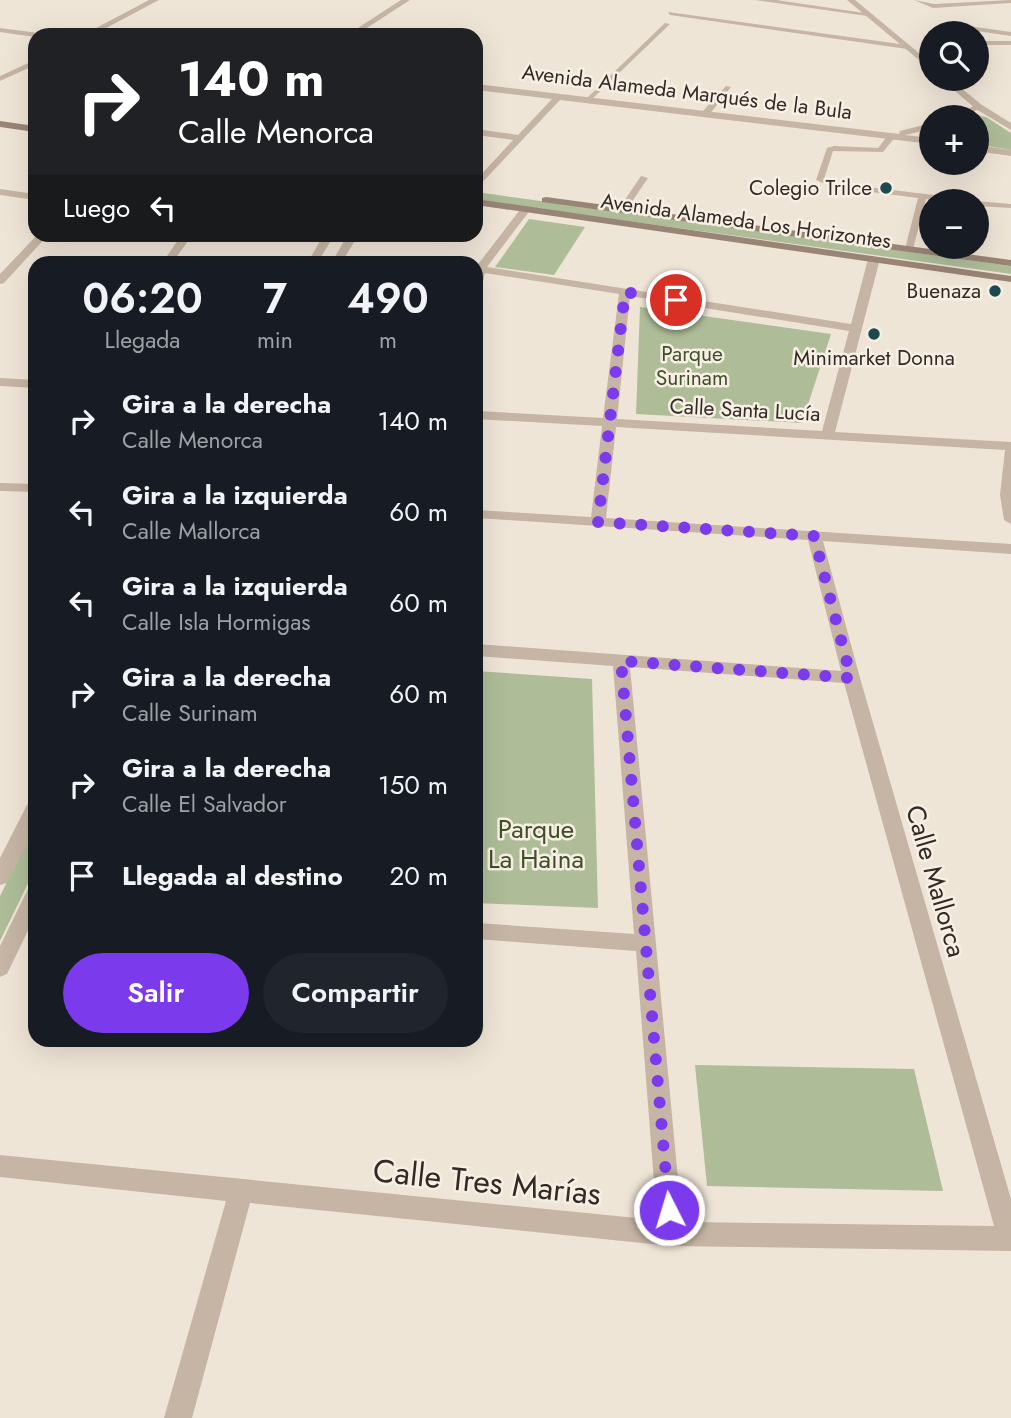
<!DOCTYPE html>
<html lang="es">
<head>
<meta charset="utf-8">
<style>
  body { margin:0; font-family:Jost,sans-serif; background:#20242c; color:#f1f3f6; height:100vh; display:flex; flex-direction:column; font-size:26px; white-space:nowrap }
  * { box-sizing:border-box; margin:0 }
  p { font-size:23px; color:#9ea1a6 }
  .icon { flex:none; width:38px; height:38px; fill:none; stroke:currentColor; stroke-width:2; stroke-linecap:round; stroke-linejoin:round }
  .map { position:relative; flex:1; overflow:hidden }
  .sheet { position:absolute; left:28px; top:256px; width:455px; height:791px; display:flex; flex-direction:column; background:#171b24; border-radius:21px; box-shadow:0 7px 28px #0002 }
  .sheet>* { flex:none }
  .guide { position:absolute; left:28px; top:28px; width:455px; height:214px; border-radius:21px; box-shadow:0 7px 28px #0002; background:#202124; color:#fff; overflow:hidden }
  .tools { position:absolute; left:919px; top:21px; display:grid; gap:14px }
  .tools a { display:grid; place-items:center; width:70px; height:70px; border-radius:50%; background:#171b24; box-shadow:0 7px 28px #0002; font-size:35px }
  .pin { position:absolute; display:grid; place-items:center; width:60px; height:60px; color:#fff; margin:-30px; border:4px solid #fff; border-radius:50%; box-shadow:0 2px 7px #0007 }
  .me { position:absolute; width:77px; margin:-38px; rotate:355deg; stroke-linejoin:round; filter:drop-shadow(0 0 5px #0008) }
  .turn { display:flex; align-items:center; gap:24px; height:147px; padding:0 35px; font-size:32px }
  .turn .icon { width:91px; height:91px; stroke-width:2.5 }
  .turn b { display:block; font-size:49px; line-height:60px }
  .then { display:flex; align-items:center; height:66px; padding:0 35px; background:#0003; gap:14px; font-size:26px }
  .eta { display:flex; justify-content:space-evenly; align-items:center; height:119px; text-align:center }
  .eta b { font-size:42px; font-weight:600; line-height:49px }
  .action { display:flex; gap:14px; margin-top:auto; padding:14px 35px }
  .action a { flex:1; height:80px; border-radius:42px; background:#7c3aed; color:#fff; font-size:28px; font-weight:600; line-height:80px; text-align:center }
  .action a+a { background:#20242c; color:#f1f3f6 }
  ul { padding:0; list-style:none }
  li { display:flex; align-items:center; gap:21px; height:91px; padding:0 35px }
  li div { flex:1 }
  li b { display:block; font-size:26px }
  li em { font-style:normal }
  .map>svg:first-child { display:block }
</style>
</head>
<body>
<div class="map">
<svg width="1011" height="1418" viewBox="0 0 1011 1418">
  <rect width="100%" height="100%" fill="#efe5d7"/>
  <g fill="#aebd98">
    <path d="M 970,114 L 986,117 L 1011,133 L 1011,150 L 977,144 L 976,117 L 961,117 Z"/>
    <path d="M 476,192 L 1011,266 L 1011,274 L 476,200 Z"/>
    <path d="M 529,219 L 585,227 L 554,275 L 495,267 Z"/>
    <path d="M 640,307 L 831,334 L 802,423 L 636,414 Z"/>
    <path d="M 476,671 L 592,679 L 598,908 L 476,903 Z"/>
    <path d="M 35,826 L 35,869 L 0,941 L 0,896 Z"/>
    <path d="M 695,1065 L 914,1069 L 943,1191 L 707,1186 Z"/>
  </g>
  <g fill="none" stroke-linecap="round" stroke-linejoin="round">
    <g fill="#c6b5a4" fill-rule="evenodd">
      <path d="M 668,12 L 907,45 L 910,47 L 907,49 L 670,15 Z"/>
      <path d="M 665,23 L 670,24 L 590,101 L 586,101 L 586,99 Z"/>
      <path d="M 35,60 L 35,65 L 0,81 L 0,76 Z"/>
      <path d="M 726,86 L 731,87 L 709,115 L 703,115 L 703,111 Z"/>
      <path d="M 890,133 L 897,135 L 883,152 L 833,151 L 824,179 L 834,183 L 967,199 L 968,201 L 926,199 L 913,249 L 909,252 L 905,249 L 918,198 L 832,187 L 816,180 L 827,148 L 834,146 L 878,148 Z"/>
      <path d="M 641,176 L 648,178 L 625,212 L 619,212 L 618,210 Z"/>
      <path d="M 973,201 L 976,201 L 1011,204 L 1011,208 L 976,206 L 976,201 Z"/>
    </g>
    <g fill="#c6b5a4" fill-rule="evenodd">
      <path d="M 149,0 L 159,0 L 93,35 L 83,35 Z"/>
      <path d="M 401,0 L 410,0 L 356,35 L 347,35 Z"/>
      <path d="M 755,0 L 776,0 L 871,14 L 867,16 Z"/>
      <path d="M 914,0 L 934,4 L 1011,0 L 1011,3 L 933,8 Z"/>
      <path d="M 947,23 L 1011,32 L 1011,36 L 950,27 Z"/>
      <path d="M 0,28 L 39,33 L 43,35 L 35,37 L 0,32 Z"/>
      <rect x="976" y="41" width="35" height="4"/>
      <path d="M 476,84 L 899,134 L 900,131 L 931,123 L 931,129 L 905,135 L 931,138 L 931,144 L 560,100 L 476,189 L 476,180 L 513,140 L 476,135 L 476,129 L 518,135 L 552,99 L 476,90 Z"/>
      <path d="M 976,105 L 983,107 L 962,117 L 950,117 Z"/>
      <path d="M 976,145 L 1011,150 L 1011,156 L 976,151 Z"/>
      <path d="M 0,189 L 35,194 L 35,200 L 0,195 Z"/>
      <path d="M 526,206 L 531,209 L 487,267 L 851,324 L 868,259 L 878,257 L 880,259 L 835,432 L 1011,442 L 1011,524 L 1004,520 L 1000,495 L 1005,450 L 616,427 L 606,518 L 1011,544 L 1011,554 L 823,541 L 860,678 L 1011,1199 L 1011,1251 L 671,1246 L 250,1203 L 192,1418 L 164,1418 L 226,1201 L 0,1177 L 0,1155 L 657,1220 L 636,951 L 476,939 L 476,923 L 634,934 L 613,666 L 476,656 L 476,644 L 841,671 L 808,540 L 476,518 L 476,510 L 591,517 L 602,426 L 476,419 L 476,411 L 603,418 L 619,294 L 485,273 L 482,286 L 476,289 L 476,267 L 522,207 ZM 630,296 L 849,331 L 822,431 L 617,419 ZM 630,667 L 844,683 L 994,1226 L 682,1222 Z"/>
      <path d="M 38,234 L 49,234 L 4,283 L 0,284 L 0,274 Z"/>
      <path d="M 182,234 L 193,234 L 173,262 L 163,262 Z"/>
      <path d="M 0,378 L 35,380 L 35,388 L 0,386 Z"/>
      <path d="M 0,483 L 35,484 L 35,492 L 0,491 Z"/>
    </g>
    <g fill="#c6b5a4" fill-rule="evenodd">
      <path d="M 847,0 L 855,0 L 931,63 L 931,70 Z"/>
      <path d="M 941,79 L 950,79 L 982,105 L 1011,123 L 1011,130 L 976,109 Z"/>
      <path d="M 324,234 L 335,234 L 318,262 L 308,262 Z"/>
      <path d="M 348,234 L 359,234 L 342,262 L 332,262 Z"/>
      <path d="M 35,801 L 35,827 L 7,883 L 0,885 L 0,858 L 28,803 Z"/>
      <path d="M 35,887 L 35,916 L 7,974 L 0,977 L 0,946 L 28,889 Z"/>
    </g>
    <g fill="#998576" fill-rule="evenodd">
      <path d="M 0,121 L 35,126 L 35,132 L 0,127 Z"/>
      <path d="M 546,197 L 1011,260 L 1011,266 L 542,202 L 542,198 Z"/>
      <path d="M 476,199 L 1011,276 L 1011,282 L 476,205 Z"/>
    </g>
  </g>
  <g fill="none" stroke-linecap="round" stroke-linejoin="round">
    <path stroke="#7c3aed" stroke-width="12" stroke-dasharray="0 21.6" d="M 669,1210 L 621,661 L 851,678 L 814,536 L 598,522 L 625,292 L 676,300"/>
  </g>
  <g fill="#1d4a51" stroke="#f7efe3" stroke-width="2.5">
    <circle cx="886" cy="188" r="7"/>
    <circle cx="995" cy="291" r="7"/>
    <circle cx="874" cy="334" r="7"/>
  </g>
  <g text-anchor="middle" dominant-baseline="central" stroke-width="5" stroke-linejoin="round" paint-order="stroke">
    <g font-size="21" fill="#322a25" stroke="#f7efe3">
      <text transform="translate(687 92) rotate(7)">Avenida Alameda Marqués de la Bula</text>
      <text transform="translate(746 221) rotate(8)">Avenida Alameda Los Horizontes</text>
      <text transform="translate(745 410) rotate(3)">Calle Santa Lucía</text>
    </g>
    <g font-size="21" fill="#322a25" stroke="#f7efe3" text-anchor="end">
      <text x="872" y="188">Colegio Trilce</text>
      <text x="981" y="291">Buenaza</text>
      <text x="874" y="358" text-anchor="middle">Minimarket Donna</text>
    </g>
    <g font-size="21" fill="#3f4f2a" stroke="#f7efe3">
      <text x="692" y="354">Parque<tspan x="692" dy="24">Surinam</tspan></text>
    </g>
    <g font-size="26" fill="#3f4f2a" stroke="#f7efe3">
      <text x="536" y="829">Parque<tspan x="536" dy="30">La Haina</tspan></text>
    </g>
    <g font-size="26" fill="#322a25" stroke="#f7efe3">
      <text transform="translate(936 881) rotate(74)">Calle Mallorca</text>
    </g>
    <g font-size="32" fill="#322a25" stroke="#f7efe3">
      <text transform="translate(487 1182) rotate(6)">Calle Tres Marías</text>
    </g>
  </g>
</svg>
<div class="tools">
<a><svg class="icon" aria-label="search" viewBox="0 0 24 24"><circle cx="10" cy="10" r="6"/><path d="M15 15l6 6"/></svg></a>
<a>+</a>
<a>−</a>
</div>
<div class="pin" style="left:676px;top:300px;background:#d93025"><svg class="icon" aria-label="arrive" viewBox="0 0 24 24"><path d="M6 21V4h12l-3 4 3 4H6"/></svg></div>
<svg class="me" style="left:669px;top:1210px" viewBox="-20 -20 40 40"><circle r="17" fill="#7c3aed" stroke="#fff" stroke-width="3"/><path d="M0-11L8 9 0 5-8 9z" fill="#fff"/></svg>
<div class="guide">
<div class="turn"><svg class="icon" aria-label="right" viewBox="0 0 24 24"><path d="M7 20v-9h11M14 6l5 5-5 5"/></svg><div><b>140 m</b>Calle Menorca</div></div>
<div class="then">Luego<svg class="icon" aria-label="left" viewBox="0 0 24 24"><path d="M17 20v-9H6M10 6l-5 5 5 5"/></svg></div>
</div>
<section class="sheet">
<div class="eta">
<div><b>06:20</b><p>Llegada</p></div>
<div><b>7</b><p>min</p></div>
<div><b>490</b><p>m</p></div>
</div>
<ul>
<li><svg class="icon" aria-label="right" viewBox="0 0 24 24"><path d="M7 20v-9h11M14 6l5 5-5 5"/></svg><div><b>Gira a la derecha</b><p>Calle Menorca</p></div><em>140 m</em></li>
<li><svg class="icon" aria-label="left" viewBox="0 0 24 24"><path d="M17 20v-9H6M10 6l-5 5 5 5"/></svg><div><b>Gira a la izquierda</b><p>Calle Mallorca</p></div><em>60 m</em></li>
<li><svg class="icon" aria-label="left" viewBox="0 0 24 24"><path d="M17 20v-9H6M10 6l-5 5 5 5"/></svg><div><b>Gira a la izquierda</b><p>Calle Isla Hormigas</p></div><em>60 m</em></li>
<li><svg class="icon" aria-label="right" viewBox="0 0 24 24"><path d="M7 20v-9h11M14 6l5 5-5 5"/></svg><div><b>Gira a la derecha</b><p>Calle Surinam</p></div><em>60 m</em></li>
<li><svg class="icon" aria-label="right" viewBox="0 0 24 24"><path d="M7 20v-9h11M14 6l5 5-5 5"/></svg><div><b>Gira a la derecha</b><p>Calle El Salvador</p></div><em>150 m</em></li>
<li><svg class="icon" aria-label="arrive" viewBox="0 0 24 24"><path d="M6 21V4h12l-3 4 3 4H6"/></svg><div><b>Llegada al destino</b></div><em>20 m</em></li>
</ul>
<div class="action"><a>Salir</a><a>Compartir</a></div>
</section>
</div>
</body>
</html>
